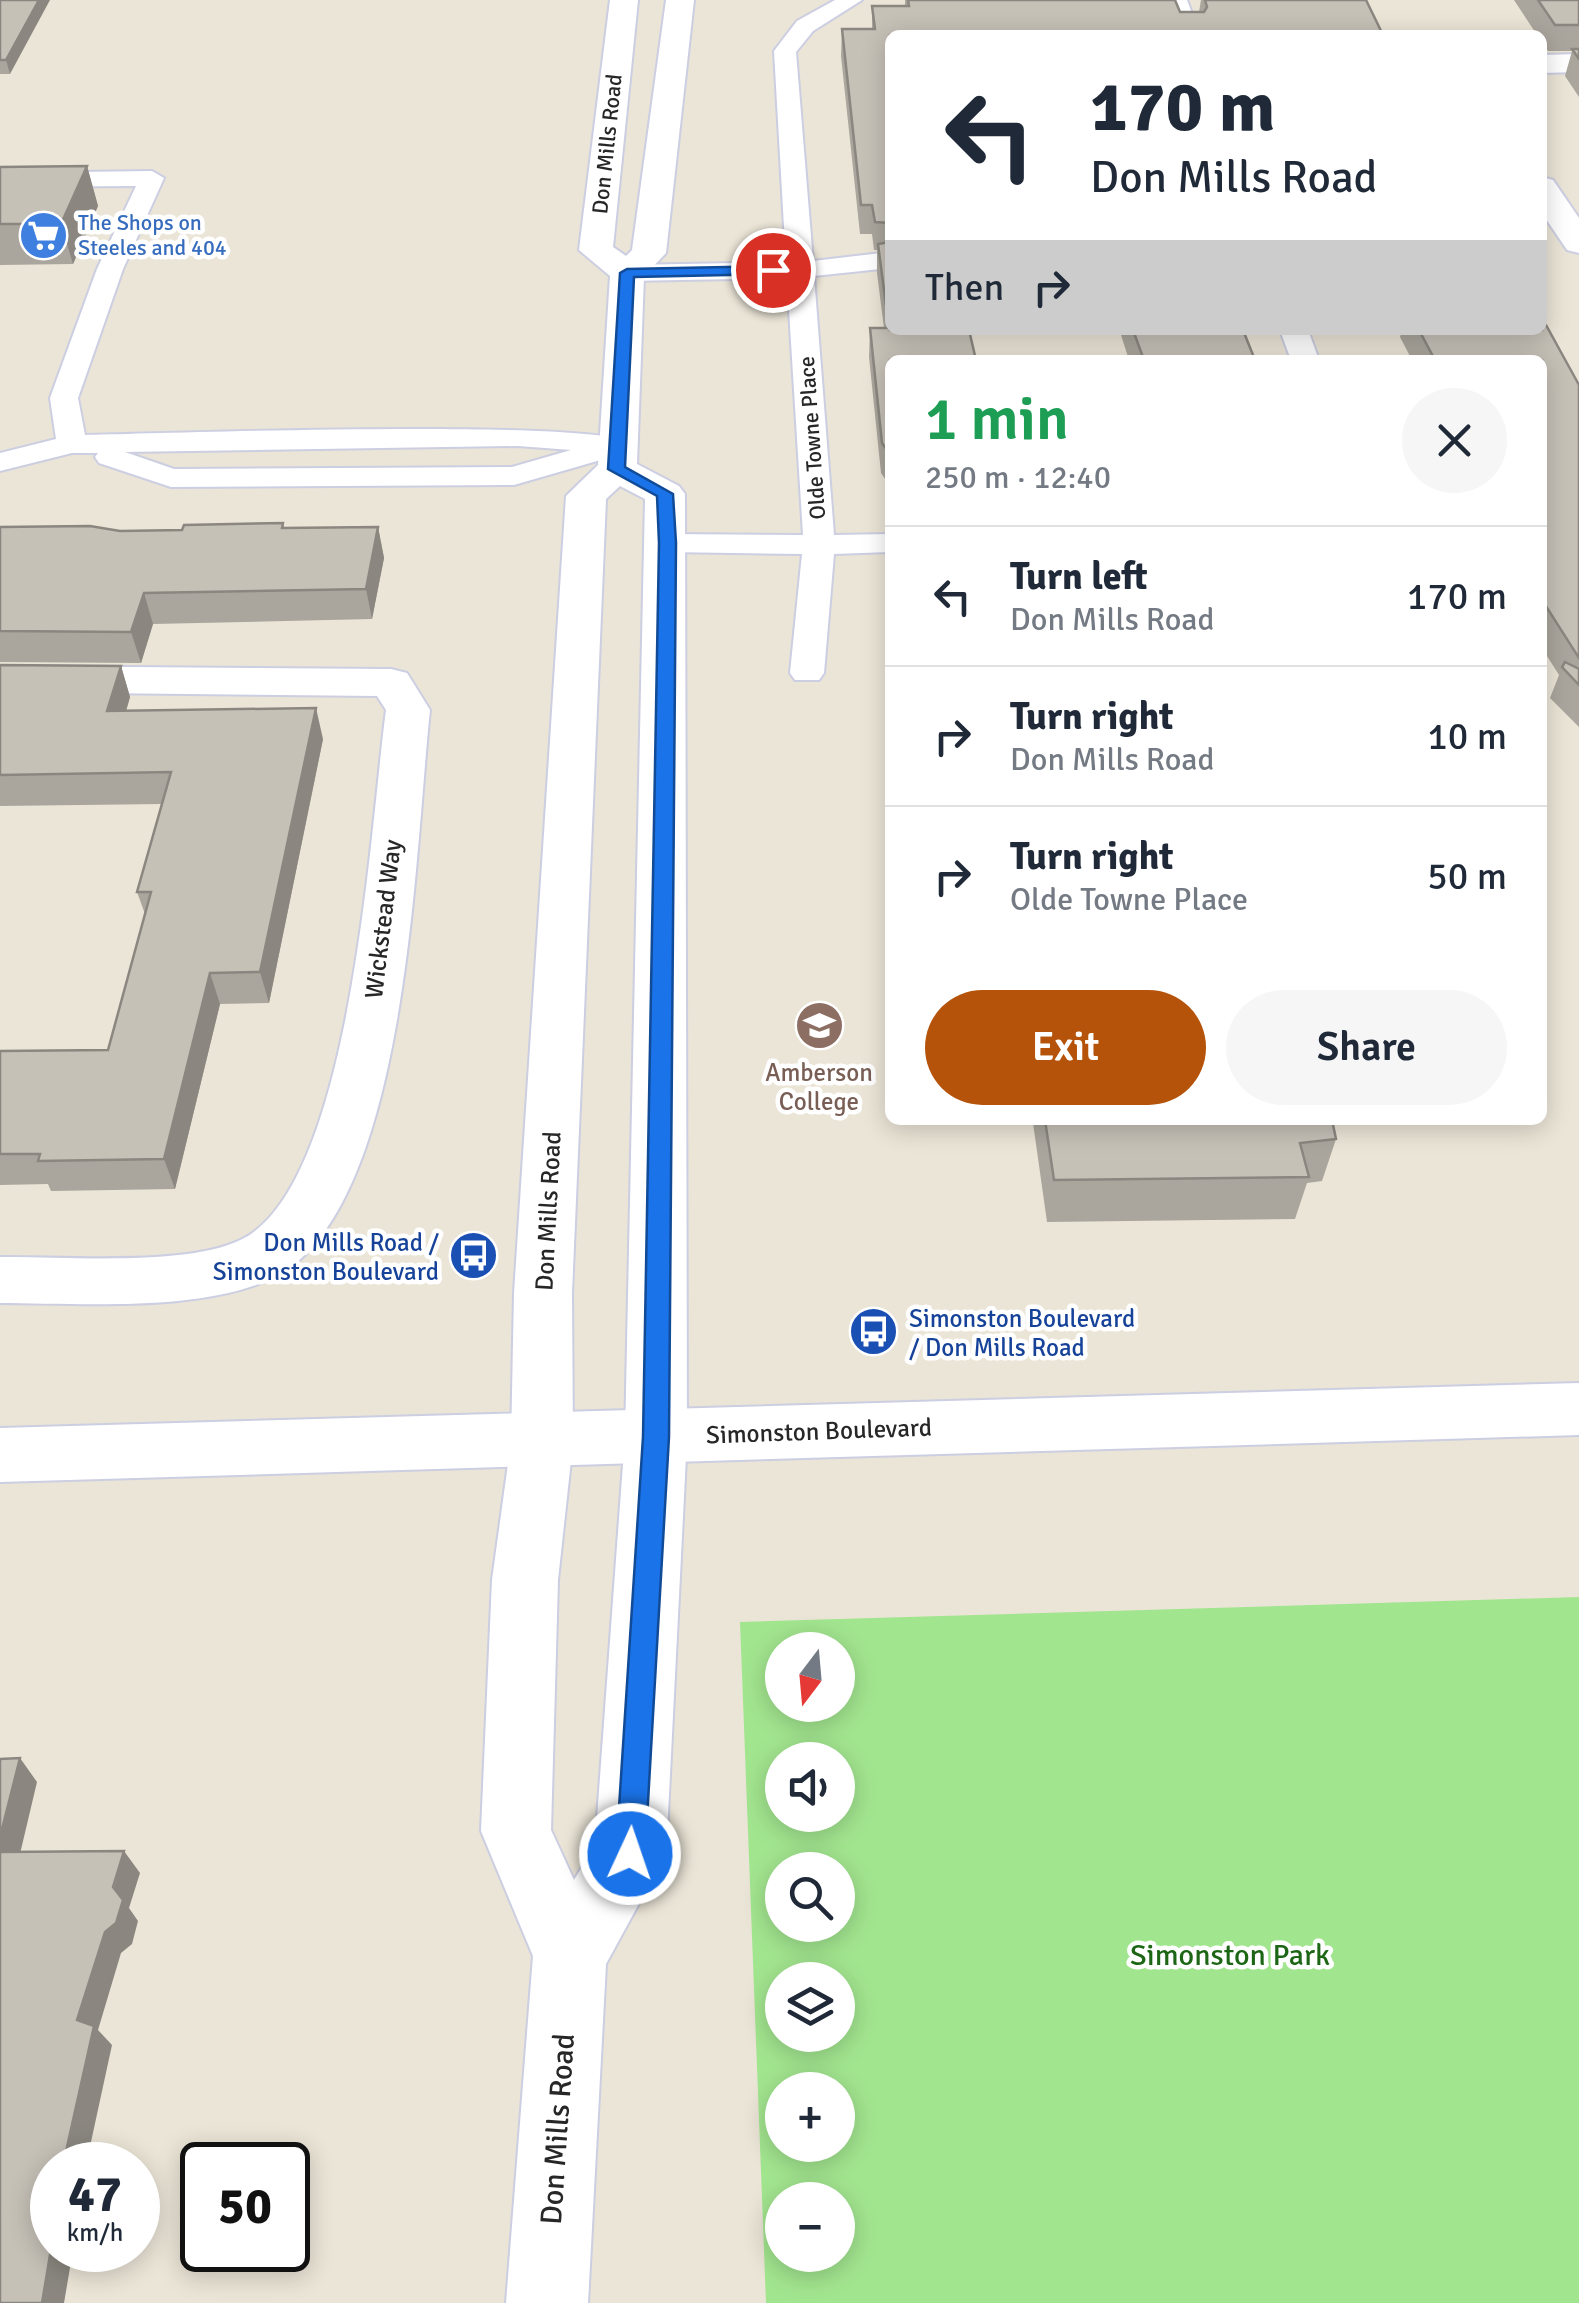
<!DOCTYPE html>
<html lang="en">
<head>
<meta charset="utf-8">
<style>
  body { margin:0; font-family:Signika,sans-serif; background:#f6f6f7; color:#1f2937; height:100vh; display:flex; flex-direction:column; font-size:38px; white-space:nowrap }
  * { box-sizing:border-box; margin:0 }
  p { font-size:32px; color:#747a83 }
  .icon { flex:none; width:55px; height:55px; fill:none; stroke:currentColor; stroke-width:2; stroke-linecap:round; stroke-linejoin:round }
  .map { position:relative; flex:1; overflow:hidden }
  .drawer { position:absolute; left:885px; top:355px; width:662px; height:770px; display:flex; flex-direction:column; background:#fff; border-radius:15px; box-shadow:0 5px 25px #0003 }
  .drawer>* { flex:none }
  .banner { position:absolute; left:885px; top:30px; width:662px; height:305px; border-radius:15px; box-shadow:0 5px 25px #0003; background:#fff; color:#1f2937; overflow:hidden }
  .needle { width:65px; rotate:196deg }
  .buttons { position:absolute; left:765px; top:1632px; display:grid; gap:20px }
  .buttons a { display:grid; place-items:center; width:90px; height:90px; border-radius:50%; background:#fff; box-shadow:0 5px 25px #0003; font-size:50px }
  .speed { position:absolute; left:30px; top:2142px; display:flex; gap:20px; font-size:50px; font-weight:700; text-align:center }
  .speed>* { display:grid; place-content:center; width:130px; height:130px; border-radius:50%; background:#fff; box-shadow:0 5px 25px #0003; line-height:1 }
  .speed small { font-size:25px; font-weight:400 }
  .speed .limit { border:5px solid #111; border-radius:15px; background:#fff; color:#111 }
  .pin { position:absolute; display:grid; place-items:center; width:85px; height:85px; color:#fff; margin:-42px; border:5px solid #fff; border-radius:50%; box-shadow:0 2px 10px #0007 }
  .me { position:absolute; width:110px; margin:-55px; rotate:3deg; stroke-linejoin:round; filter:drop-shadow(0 0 8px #0008) }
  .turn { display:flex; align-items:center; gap:35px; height:210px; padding:0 40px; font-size:45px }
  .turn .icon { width:130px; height:130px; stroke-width:2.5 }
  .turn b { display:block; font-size:70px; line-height:85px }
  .then { display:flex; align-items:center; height:95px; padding:0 40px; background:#0003; gap:20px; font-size:38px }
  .round { display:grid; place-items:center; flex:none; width:105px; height:105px; border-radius:52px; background:#f6f6f7 }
  .overview { display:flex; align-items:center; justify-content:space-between; height:170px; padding:0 40px }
  h1 { font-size:60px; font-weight:600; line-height:75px; color:#1e9e55 }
  .button { display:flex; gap:20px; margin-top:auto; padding:20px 40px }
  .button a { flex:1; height:115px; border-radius:60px; background:#b45309; color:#fff; font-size:40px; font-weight:600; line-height:115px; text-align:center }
  .button a+a { background:#f6f6f7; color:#1f2937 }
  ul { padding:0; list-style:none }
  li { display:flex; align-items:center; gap:30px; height:140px; padding:0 40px; border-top:2px solid #e0e1e3 }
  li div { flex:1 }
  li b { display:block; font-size:38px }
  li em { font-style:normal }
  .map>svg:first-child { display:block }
</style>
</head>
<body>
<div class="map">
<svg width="1579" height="2303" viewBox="0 0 1579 2303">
  <rect width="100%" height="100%" fill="#ebe5d7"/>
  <path fill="#a2e58f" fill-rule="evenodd" d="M 1579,1597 L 1579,2303 L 766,2303 L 740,1622 ZM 782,1650 L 838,1650 L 838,1705 L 782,1705 ZM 782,1760 L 838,1760 L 838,1815 L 782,1815 ZM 838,1870 L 838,1925 L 782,1925 L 782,1870 ZM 782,1980 L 838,1980 L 838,2035 L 782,2035 ZM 838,2090 L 838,2145 L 782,2145 L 782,2090 ZM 838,2200 L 838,2255 L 782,2255 L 782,2200 Z"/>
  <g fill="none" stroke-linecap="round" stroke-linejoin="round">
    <defs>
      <g id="service">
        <path d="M 835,0 L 862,0 L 813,31 L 796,52 L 813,261 L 890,252 L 890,268 L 814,276 L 834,535 L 890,534 L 890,552 L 834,554 L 824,673 L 819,680 L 795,680 L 790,673 L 802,554 L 667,552 L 651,543 L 667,534 L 803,535 L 787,278 L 627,281 L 614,273 L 627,265 L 786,262 L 774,51 L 797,21 Z"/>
        <path d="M 1165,0 L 1187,0 L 1200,35 L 1178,35 Z"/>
        <path d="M 152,171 L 164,178 L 123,269 L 78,398 L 85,435 C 150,434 613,417 633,445 L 629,451 L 608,453 L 604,459 L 514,485 L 171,487 L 99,463 L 95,457 L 98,453 L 72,453 L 0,471 L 0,453 L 56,439 L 50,398 L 97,269 L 136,186 L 0,187 L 0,173 ZM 518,446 L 571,450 L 512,467 L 174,469 L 125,452 Z"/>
        <path d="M 1280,330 L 1308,330 L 1319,360 L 1291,360 Z"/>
      </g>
      <g id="minor">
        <path d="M 1579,54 L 1579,72 L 1542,73 L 1542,55 Z"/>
        <path d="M 1542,177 L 1553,180 L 1579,218 L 1579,253 L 1567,250 L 1542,213 Z"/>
        <path d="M 0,666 L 391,669 L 407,673 L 430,710 C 415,849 409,1178 291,1267 C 226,1315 79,1303 0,1303 L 0,1257 C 63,1256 196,1268 248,1236 C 353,1170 370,829 386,710 L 377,696 L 0,692 Z"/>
        <path d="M 1579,1383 L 1579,1435 L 0,1482 L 0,1428 Z"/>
      </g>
      <path id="secondary" d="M 610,0 L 638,0 L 613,247 L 626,256 L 632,250 L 666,0 L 694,0 L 666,253 L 644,276 L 637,464 L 679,486 L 685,494 L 687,1437 L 666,1854 L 606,1964 L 588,2303 L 506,2303 L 533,1956 L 481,1831 L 492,1580 L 511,1442 L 514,1293 L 566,496 L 598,465 L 610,276 L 579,250 ZM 620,486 L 645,499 L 625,1437 L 595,1845 L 574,1880 L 551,1830 L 558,1580 L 573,1442 L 572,1293 L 606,499 Z"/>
    </defs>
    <use href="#service" stroke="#cccee1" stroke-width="4"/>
    <use href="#minor" stroke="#cccee1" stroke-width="4"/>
    <use href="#secondary" stroke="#cccee1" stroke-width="4"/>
    <use href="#service" fill="#fff" fill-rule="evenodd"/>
    <use href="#minor" fill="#fff" fill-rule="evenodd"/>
    <use href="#secondary" fill="#fff" fill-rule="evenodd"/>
  </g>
  <g fill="#aaa69d">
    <path d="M 0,0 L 10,74 L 0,74 Z"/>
    <path d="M 905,0 L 1175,0 L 1180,12 L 1199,12 L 1201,0 L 1366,0 L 890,35 L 890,486 L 881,473 L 869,357 L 870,328 L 884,328 L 877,273 L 877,250 L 874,250 L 872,234 L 860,234 L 841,56 L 842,29 L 872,29 L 872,6 L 905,6 Z"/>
    <path d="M 1514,0 L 1579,0 L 1579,97 L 1565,76 L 1572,51 L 1548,51 L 1542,43 L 1542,35 L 1537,35 Z"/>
    <path d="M 87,166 L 98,206 L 73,264 L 0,265 L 0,167 Z"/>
    <path d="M 1086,330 L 1243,330 L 1255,360 L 1129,360 L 1121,335 Z"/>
    <path d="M 1402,330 L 1542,330 L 1579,385 L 1579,727 L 1550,698 L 1559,675 L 1542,648 L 1542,360 L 1412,360 L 1400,337 Z"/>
    <path d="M 283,523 L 284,528 L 378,527 L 384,558 L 372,619 L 153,624 L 141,663 L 0,662 L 0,527 L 120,531 L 182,530 Z"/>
    <path d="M 0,665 L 121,666 L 130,697 L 126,711 L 323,739 L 269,1003 L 220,1004 L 175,1189 L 51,1191 L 48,1184 L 0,1185 L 0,1051 L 108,1050 L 145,914 L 137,892 L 162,804 L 0,806 Z"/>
    <path d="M 975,1120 L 1332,1120 L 1336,1139 L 1322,1181 L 1307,1183 L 1295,1219 L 1047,1222 L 1033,1123 L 976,1124 Z"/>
  </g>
  <g fill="#8b8780">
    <path d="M 39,0 L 50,0 L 10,74 L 6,60 Z"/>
    <path d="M 87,166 L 98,206 L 73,264 L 61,224 Z"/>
    <path d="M 378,527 L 384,558 L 372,619 L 366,589 Z"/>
    <path d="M 144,593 L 153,624 L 141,663 L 131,632 Z"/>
    <path d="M 121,666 L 130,697 L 117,742 L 107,711 Z"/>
    <path d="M 316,708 L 323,739 L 269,1003 L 260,972 Z"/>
    <path d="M 210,973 L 220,1004 L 175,1189 L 164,1159 Z"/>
    <path d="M 20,1758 L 37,1782 L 15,1875 L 0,1857 L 0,1837 Z"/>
    <path d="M 124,1851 L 140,1873 L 129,1908 L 138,1921 L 132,1944 L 121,1953 L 98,2030 L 112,2045 L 86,2165 L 63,2165 L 77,2020 Z"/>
    <path d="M 52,2243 L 52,2250 L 73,2250 L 64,2303 L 42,2303 Z"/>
  </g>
  <g fill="#c6c1b7" stroke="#8b8780" stroke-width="2.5">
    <path d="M 0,0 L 39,0 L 6,60 L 0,60 Z"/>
    <path d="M 908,0 L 1175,0 L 1180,12 L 1204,12 L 1207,7 L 1205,0 L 1366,0 L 1383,35 L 890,35 L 890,223 L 875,222 L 872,205 L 861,205 L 842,29 L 875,29 L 872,6 L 909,6 Z"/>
    <path d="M 1538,0 L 1579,0 L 1579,25 L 1555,25 Z"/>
    <path d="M 1572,49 L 1579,49 L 1579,59 Z"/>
    <path d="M 87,166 L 61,224 L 0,224 L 0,167 Z"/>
    <path d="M 890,242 L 890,330 L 969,330 L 976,360 L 890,360 L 890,454 L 882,443 L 870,328 L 889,328 L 878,244 Z"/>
    <path d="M 1542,325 L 1546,325 L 1579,385 L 1579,658 L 1542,600 L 1542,360 L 1435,360 L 1419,330 L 1542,330 Z"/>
    <path d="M 1133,330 L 1243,330 L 1255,360 L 1144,360 Z"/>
    <path d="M 283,523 L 282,528 L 378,527 L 366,589 L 144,593 L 131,632 L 0,631 L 0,527 L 90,526 L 120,531 L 182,530 L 184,525 Z"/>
    <path d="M 1565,662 L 1579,669 L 1579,685 L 1562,667 Z"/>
    <path d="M 0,665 L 121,666 L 107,711 L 316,708 L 260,972 L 210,973 L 164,1159 L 38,1161 L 40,1154 L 0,1154 L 0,1051 L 108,1050 L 151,892 L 137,892 L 171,772 L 0,775 Z"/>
    <path d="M 1045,1120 L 1332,1120 L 1336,1139 L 1300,1143 L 1309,1177 L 1054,1180 Z"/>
    <path d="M 20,1758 L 0,1837 L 0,1759 Z"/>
    <path d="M 124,1851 L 113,1887 L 123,1900 L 116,1923 L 105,1932 L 77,2020 L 94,2026 L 63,2165 L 52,2165 L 52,2214 L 51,2222 L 52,2222 L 52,2243 L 42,2303 L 0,2303 L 0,1852 Z"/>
  </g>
  <path fill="#1a73e8" stroke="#114b97" stroke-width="2.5" d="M 773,266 L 778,274 L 634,277 L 625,467 L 673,494 L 676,543 L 669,1437 L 645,1854 L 641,1864 L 630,1869 L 620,1864 L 616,1854 L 643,1437 L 659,543 L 657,496 L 608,469 L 620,273 L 627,269 Z"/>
  <defs>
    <symbol id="supermarket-disc" viewBox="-11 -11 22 22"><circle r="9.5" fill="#3f7fe0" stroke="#fff"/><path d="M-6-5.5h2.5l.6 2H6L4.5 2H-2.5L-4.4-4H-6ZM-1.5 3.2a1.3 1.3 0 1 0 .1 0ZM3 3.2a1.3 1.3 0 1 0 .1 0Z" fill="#fff"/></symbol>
    <symbol id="school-disc" viewBox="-11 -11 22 22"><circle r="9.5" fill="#8d6e63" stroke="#fff"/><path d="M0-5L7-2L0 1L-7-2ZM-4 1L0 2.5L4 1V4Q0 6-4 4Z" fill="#fff"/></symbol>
    <symbol id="bus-disc" viewBox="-11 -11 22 22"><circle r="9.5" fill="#1a4fb4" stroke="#fff"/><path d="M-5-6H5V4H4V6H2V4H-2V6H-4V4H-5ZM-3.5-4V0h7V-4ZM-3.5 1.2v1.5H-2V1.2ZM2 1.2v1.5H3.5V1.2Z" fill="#fff"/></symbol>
  </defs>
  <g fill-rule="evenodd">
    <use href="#supermarket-disc" x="16" y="208" width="55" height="55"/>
    <use href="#school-disc" x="792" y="998" width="55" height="55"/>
    <use href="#bus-disc" x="446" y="1228" width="55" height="55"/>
    <use href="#bus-disc" x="846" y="1304" width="55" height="55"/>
  </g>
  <g text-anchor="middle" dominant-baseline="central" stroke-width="9" stroke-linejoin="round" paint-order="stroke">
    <g font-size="22" fill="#272727" stroke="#fff">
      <text transform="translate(607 144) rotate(-84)">Don Mills Road</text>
      <text transform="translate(812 438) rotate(-94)">Olde Towne Place</text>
    </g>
    <g font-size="22" fill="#366cbe" stroke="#fff" text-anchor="start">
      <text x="78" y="222">The Shops on<tspan x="78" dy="25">Steeles and 404</tspan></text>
    </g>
    <g font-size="25" fill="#272727" stroke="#fff">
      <text transform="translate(383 919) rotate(-83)">Wickstead Way</text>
      <text transform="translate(548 1211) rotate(-87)">Don Mills Road</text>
      <text transform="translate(819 1431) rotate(-2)">Simonston Boulevard</text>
    </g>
    <g font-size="25" fill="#785e54" stroke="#fff">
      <text x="819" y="1072">Amberson<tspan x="819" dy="29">College</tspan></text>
    </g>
    <g font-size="25" fill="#164399" stroke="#fff" text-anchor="end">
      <text x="439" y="1242">Don Mills Road /<tspan x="439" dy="29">Simonston Boulevard</tspan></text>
      <text x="909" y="1318" text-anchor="start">Simonston Boulevard<tspan x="909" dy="29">/ Don Mills Road</tspan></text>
    </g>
    <g font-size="30" fill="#1c6615" stroke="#fff">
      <text x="1230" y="1955">Simonston Park</text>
    </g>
    <g font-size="30" fill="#272727" stroke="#fff">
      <text transform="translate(558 2129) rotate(-86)">Don Mills Road</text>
    </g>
  </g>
</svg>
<div class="buttons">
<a><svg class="needle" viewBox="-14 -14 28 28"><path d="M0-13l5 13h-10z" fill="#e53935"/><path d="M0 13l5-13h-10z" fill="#747a83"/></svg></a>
<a><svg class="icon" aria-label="sound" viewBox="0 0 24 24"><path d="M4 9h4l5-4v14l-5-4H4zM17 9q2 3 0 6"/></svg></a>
<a><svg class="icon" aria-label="search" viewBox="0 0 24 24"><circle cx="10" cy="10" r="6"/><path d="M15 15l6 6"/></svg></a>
<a><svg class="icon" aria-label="layers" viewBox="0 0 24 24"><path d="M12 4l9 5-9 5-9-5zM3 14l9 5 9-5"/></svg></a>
<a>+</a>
<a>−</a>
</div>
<div class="speed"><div>47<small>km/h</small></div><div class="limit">50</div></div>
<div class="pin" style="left:773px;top:270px;background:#d93025"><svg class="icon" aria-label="arrive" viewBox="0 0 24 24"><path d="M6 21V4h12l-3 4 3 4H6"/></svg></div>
<svg class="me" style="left:630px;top:1854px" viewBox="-20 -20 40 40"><circle r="17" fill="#1a73e8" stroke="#fff" stroke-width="3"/><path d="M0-11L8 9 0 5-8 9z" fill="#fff"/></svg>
<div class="banner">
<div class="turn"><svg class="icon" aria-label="left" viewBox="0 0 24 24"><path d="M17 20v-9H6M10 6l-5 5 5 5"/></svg><div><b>170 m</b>Don Mills Road</div></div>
<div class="then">Then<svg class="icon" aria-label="right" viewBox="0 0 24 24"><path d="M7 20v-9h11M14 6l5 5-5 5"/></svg></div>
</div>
<section class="drawer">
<div class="overview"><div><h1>1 min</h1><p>250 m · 12:40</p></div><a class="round"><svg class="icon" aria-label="close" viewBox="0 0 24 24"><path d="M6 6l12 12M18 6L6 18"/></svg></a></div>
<ul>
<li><svg class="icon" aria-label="left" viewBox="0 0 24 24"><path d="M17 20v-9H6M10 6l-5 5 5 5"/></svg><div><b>Turn left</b><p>Don Mills Road</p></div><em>170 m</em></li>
<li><svg class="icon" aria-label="right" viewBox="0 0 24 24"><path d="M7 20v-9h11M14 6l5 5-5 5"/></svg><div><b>Turn right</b><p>Don Mills Road</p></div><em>10 m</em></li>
<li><svg class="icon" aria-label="right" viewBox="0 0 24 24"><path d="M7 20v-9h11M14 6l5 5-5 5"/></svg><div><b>Turn right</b><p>Olde Towne Place</p></div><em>50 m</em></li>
</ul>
<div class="button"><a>Exit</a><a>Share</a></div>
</section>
</div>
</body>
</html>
